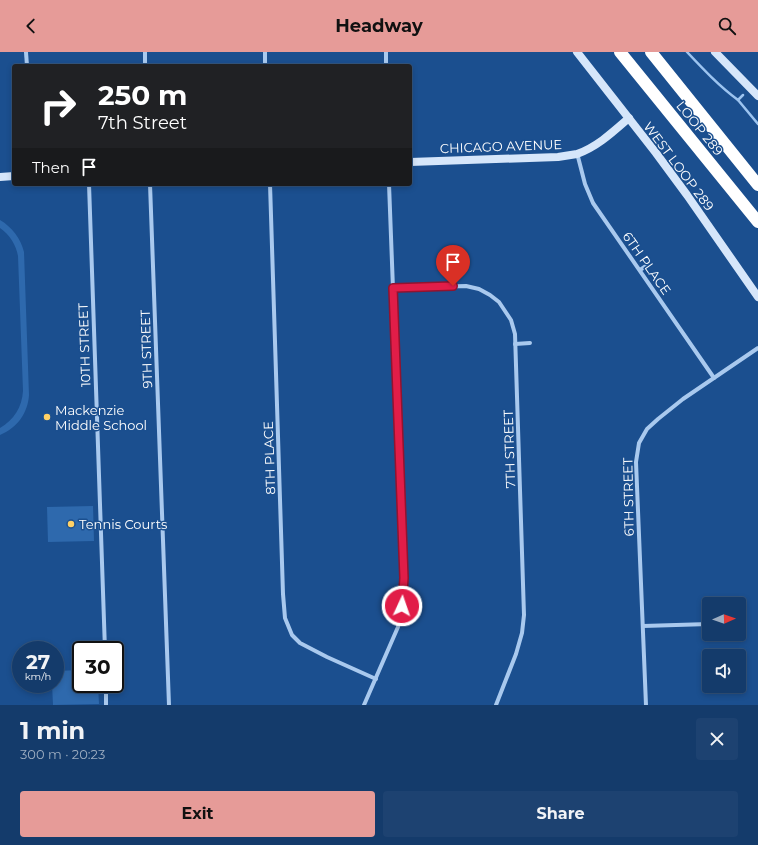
<!DOCTYPE html>
<html lang="en">
<head>
<meta charset="utf-8">
<style>
  body { margin:0; font-family:Montserrat,sans-serif; background:#1d4271; color:#f1f3f6; height:100vh; display:flex; flex-direction:column; font-size:15px; white-space:nowrap }
  * { box-sizing:border-box; margin:0 }
  p { font-size:13px; color:#9dadc1 }
  .icon { flex:none; width:22px; height:22px; fill:none; stroke:currentColor; stroke-width:2; stroke-linecap:round; stroke-linejoin:round }
  .map { position:relative; height:653px; overflow:hidden }
  .drawer { display:flex; flex-direction:column; background:#143b6b; flex:1 }
  .drawer>* { flex:none }
  .top-card { position:absolute; left:12px; top:12px; width:400px; height:122px; border-radius:4px; box-shadow:0 2px 6px #0003,0 0 0 1px #33557e; background:#202124; color:#fff; overflow:hidden }
  .needle { width:26px; rotate:88deg }
  .fabs { position:absolute; left:702px; top:545px; display:grid; gap:8px }
  .fabs a { display:grid; place-items:center; width:44px; height:44px; border-radius:4px; background:#143b6b; box-shadow:0 2px 6px #0003,0 0 0 1px #33557e; font-size:20px }
  .speed { position:absolute; left:12px; top:589px; display:flex; gap:8px; font-size:20px; font-weight:700; text-align:center }
  .speed>* { display:grid; place-content:center; width:52px; height:52px; border-radius:50%; background:#143b6b; box-shadow:0 2px 6px #0003,0 0 0 1px #33557e; line-height:1 }
  .speed small { font-size:10px; font-weight:400 }
  .speed .limit { border:2px solid #111; border-radius:6px; background:#fff; color:#111 }
  .pin { position:absolute; display:grid; place-items:center; width:34px; height:34px; color:#fff; margin:-41px -17px; border-radius:50% 50% 50% 0; rotate:-45deg; box-shadow:0 0 4px #0007 }
  .pin .icon { rotate:45deg }
  .me { position:absolute; width:44px; margin:-22px; rotate:3deg; stroke-linejoin:round; filter:drop-shadow(0 0 3px #0008) }
  .turn { display:flex; align-items:center; gap:14px; height:84px; padding:0 20px; font-size:18px }
  .turn .icon { width:52px; height:52px; stroke-width:2.5 }
  .turn b { display:block; font-size:28px; line-height:34px }
  .then { display:flex; align-items:center; height:38px; padding:0 20px; background:#0003; gap:8px; font-size:15px }
  .round { display:grid; place-items:center; flex:none; width:42px; height:42px; border-radius:4px; background:#1d4271 }
  .overview { display:flex; align-items:center; justify-content:space-between; height:68px; padding:0 20px }
  h1 { font-size:24px; font-weight:700; line-height:30px }
  .primary-button { display:flex; gap:8px; margin-top:auto; padding:8px 20px }
  .primary-button a { flex:1; height:46px; border-radius:4px; background:#e69b98; color:#111; font-size:16px; font-weight:700; line-height:46px; text-align:center }
  .primary-button a+a { background:#1d4271; color:#f1f3f6 }
  header { display:flex; justify-content:space-between; align-items:center; height:52px; padding:0 20px; background:#e69b98; color:#111; font-size:18px; font-weight:700 }
  .map>svg:first-child { display:block }
</style>
</head>
<body>
<header><svg class="icon" aria-label="back" viewBox="0 0 24 24"><path d="M15 5l-7 7 7 7"/></svg>Headway<svg class="icon" aria-label="search" viewBox="0 0 24 24"><circle cx="10" cy="10" r="6"/><path d="M15 15l6 6"/></svg></header>
<div class="map">
<svg width="758" height="653" viewBox="0 0 758 653">
  <rect width="100%" height="100%" fill="#1b4f8f"/>
  <g fill="#2e69ad">
    <path d="M 0,168 C 12,175 21,187 24,200 L 29,343 C 28,361 17,376 0,383 L 0,376 C 14,368 22,355 23,339 L 18,204 C 16,193 10,183 0,176 Z"/>
    <path d="M 93,454 L 94,489 L 48,490 L 47,455 Z"/>
    <path d="M 81,618 L 81,632 L 98,632 L 99,652 L 53,653 L 52,632 L 55,632 L 55,619 Z"/>
  </g>
  <g fill="none" stroke-linecap="round" stroke-linejoin="round">
    <g stroke="#9cc4f0" stroke-width="2.5">
      <path d="M 687,0 C 703,17 719,34 738,48 L 743,43"/>
      <path d="M 738,48 L 758,72"/>
    </g>
    <g stroke="#a9c9ee" stroke-width="4">
      <path d="M 26,0 L 27,14"/>
      <path d="M 145,0 L 145,14"/>
      <path d="M 265,0 L 265,14"/>
      <path d="M 386,0 L 386,14"/>
      <path d="M 577,101 L 585,132 L 593,151 L 714,326"/>
      <path d="M 89,132 L 105,598"/>
      <path d="M 150,132 L 169,653"/>
      <path d="M 270,132 L 283,542 L 285,566 L 292,583 L 300,591 L 327,605 L 376,627"/>
      <path d="M 640,218 L 649,212"/>
      <path d="M 393,236 L 466,234 L 479,237 L 490,243 L 499,250 L 511,268 L 515,282 L 524,563 L 522,581 L 516,602 L 496,653"/>
      <path d="M 515,292 L 530,291"/>
      <path d="M 643,574 L 709,572"/>
      <path d="M 106,632 L 106,653"/>
      <path d="M 364,653 L 398,575 L 402,553 L 404,526 L 389,132"/>
      <path d="M 646,653 L 636,410 L 639,391 L 647,377 L 658,367 L 683,347 L 758,296"/>
    </g>
    <g stroke="#d6e6fa" stroke-width="8">
      <path d="M 577,0 L 656,101 L 687,143 L 758,245"/>
      <path d="M 715,0 L 758,44"/>
      <path d="M 410,110 L 558,105 C 564,104 571,103 577,102 C 597,95 613,80 629,66"/>
      <path d="M 0,125 L 14,124"/>
    </g>
    <g stroke="#fff" stroke-width="12">
      <path d="M 620,0 L 758,170"/>
      <path d="M 651,0 L 758,133"/>
    </g>
  </g>
  <g fill="none" stroke-linecap="round" stroke-linejoin="round">
    <defs>
      <path id="route" d="M 402,554 L 404,526 L 393,236 L 453,234"/>
    </defs>
    <use href="#route" stroke="#92132f" stroke-width="10"/>
    <use href="#route" stroke="#e11d48" stroke-width="7"/>
  </g>
  <g fill="#ffd166" stroke="#1b4f8f" stroke-width="1.5">
    <circle cx="47" cy="365" r="4"/>
    <circle cx="71" cy="472" r="4"/>
  </g>
  <g text-anchor="middle" dominant-baseline="central" stroke-width="3" stroke-linejoin="round" paint-order="stroke">
    <g font-size="13" fill="#fff" stroke="#1b4f8f">
      <text transform="translate(700 76) rotate(51)">LOOP 289</text>
      <text transform="translate(501 94) rotate(-2)">CHICAGO AVENUE</text>
      <text transform="translate(679 114) rotate(53)">WEST LOOP 289</text>
      <text transform="translate(647 211) rotate(55)">6TH PLACE</text>
      <text transform="translate(84 293) rotate(-92)">10TH STREET</text>
      <text transform="translate(146 297) rotate(-92)">9TH STREET</text>
      <text transform="translate(509 397) rotate(-92)">7TH STREET</text>
      <text transform="translate(269 406) rotate(-92)">8TH PLACE</text>
      <text transform="translate(628 445) rotate(-91)">6TH STREET</text>
    </g>
    <g font-size="13" fill="#fff" stroke="#1b4f8f" text-anchor="start">
      <text x="55" y="358">Mackenzie<tspan x="55" dy="15">Middle School</tspan></text>
      <text x="79" y="472">Tennis Courts</text>
    </g>
  </g>
</svg>
<div class="fabs">
<a><svg class="needle" viewBox="-14 -14 28 28"><path d="M0-13l5 13h-10z" fill="#e53935"/><path d="M0 13l5-13h-10z" fill="#9dadc1"/></svg></a>
<a><svg class="icon" aria-label="sound" viewBox="0 0 24 24"><path d="M4 9h4l5-4v14l-5-4H4zM17 9q2 3 0 6"/></svg></a>
</div>
<div class="speed"><div>27<small>km/h</small></div><div class="limit">30</div></div>
<div class="pin" style="left:453px;top:234px;background:#d93025"><svg class="icon" aria-label="arrive" viewBox="0 0 24 24"><path d="M6 21V4h12l-3 4 3 4H6"/></svg></div>
<svg class="me" style="left:402px;top:554px" viewBox="-20 -20 40 40"><circle r="17" fill="#e11d48" stroke="#fff" stroke-width="3"/><path d="M0-11L8 9 0 5-8 9z" fill="#fff"/></svg>
<div class="top-card">
<div class="turn"><svg class="icon" aria-label="right" viewBox="0 0 24 24"><path d="M7 20v-9h11M14 6l5 5-5 5"/></svg><div><b>250 m</b>7th Street</div></div>
<div class="then">Then<svg class="icon" aria-label="arrive" viewBox="0 0 24 24"><path d="M6 21V4h12l-3 4 3 4H6"/></svg></div>
</div>
</div>
<section class="drawer">
<div class="overview"><div><h1>1 min</h1><p>300 m · 20:23</p></div><a class="round"><svg class="icon" aria-label="close" viewBox="0 0 24 24"><path d="M6 6l12 12M18 6L6 18"/></svg></a></div>
<div class="primary-button"><a>Exit</a><a>Share</a></div>
</section>
</body>
</html>
